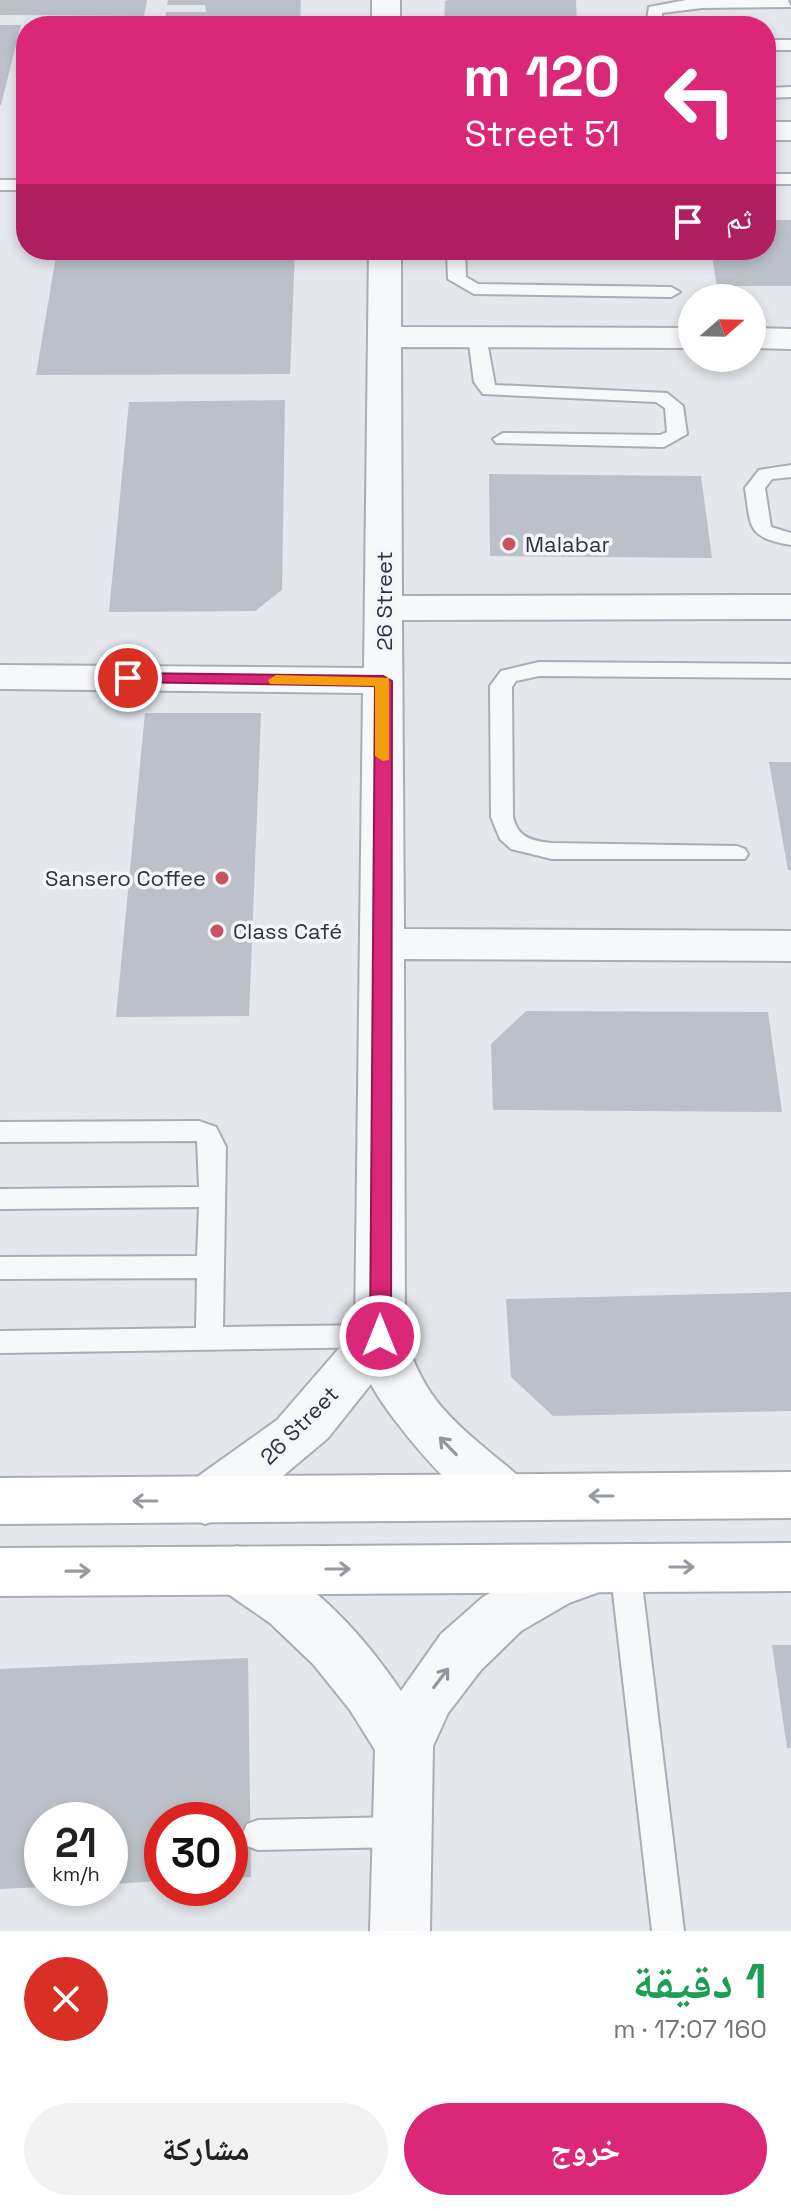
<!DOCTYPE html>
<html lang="ar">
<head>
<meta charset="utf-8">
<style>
  body { margin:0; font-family:"Space Grotesk","Noto Naskh Arabic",sans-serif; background:#f2f2f2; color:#222; direction:rtl; height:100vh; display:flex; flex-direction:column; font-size:30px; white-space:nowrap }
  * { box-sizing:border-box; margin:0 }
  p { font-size:26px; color:#767676 }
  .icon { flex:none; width:44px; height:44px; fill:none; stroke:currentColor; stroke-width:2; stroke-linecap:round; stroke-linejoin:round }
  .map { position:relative; height:1931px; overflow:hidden; direction:ltr }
  .panel { display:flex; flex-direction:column; background:#fff; flex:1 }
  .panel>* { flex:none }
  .guide { position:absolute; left:16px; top:16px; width:760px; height:244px; border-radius:32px; box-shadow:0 4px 12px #0003; direction:rtl; background:#db2777; color:#fff; overflow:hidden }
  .needle { width:52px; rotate:70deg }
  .controls { position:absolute; left:678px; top:284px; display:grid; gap:16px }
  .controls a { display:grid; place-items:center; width:88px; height:88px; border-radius:50%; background:#fff; box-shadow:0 4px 12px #0003; font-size:40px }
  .speed { position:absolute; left:24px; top:1802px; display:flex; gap:16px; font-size:40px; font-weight:700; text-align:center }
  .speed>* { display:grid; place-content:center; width:104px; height:104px; border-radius:50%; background:#fff; box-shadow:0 4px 12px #0003; line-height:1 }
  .speed small { font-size:20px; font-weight:400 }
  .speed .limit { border:12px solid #d22; background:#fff; color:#111 }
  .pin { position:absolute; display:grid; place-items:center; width:68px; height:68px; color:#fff; margin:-34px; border:4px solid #fff; border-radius:50%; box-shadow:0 2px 8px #0007 }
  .me { position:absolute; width:88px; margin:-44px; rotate:0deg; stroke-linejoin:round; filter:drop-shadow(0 0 6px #0008) }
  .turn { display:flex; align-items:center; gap:28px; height:168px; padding:0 24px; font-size:36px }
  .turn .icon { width:104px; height:104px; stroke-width:2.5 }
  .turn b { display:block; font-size:56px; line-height:68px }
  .then { display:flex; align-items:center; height:76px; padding:0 24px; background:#0003; gap:16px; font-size:30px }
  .round { display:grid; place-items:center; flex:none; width:84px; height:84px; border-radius:42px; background:#f2f2f2 }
  .summary { display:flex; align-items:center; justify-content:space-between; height:136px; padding:0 24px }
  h1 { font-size:48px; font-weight:800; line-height:60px; color:#1e9e55 }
  .action { display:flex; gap:16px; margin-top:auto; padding:16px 24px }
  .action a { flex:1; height:92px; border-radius:48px; background:#db2777; color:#fff; font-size:32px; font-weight:800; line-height:92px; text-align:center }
  .action a+a { background:#f2f2f2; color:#222 }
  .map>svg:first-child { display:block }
</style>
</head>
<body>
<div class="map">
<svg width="791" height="1931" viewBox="0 0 791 1931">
  <rect width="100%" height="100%" fill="#e4e7eb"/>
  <g fill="#bcc0c8">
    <path d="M 0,0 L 147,0 L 144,16 L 0,15 Z"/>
    <path d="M 168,0 L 301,0 L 300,26 L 164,26 L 166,12 L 206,12 L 205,5 L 167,5 Z"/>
    <path d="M 448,0 L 576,0 L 577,26 L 444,26 L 445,1 Z"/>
    <path d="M 78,21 L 101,21 L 143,22 L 142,26 L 77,26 Z"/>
    <path d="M 0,25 L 21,25 L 1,105 L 0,105 Z"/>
    <path d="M 766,220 L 791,220 L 791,286 L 717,286 L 711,250 L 766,250 Z"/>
    <path d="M 57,250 L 295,250 L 290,374 L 36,375 Z"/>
    <path d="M 285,400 L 282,590 L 255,611 L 109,612 L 129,402 Z"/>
    <path d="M 489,474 L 701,476 L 712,558 L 490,556 Z"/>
    <path d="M 145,713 L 261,713 L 249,1016 L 116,1017 Z"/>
    <path d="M 769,762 L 791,762 L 791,870 L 788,870 Z"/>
    <path d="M 526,1011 L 768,1012 L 782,1112 L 493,1110 L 491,1044 Z"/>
    <path d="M 791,1292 L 791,1411 L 553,1416 L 511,1377 L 506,1299 Z"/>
    <path d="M 772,1645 L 791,1645 L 791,1748 L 787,1748 Z"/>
    <path d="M 248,1658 L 251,1877 L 230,1878 L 230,1820 L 162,1820 L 162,1881 L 110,1884 L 110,1820 L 42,1820 L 42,1887 L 0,1889 L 0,1669 Z"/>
  </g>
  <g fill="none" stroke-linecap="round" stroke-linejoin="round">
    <defs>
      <g id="lane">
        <path d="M 686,0 L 788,0 L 791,7 L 702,8 L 662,13 L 662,26 L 646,26 L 649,7 Z"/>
        <rect x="766" y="40" width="25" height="10"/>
        <path d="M 791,87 L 791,97 L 766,98 L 766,88 Z"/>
        <rect x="766" y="174" width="25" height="10"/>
        <rect x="0" y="180" width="26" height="10"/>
        <path d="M 447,250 L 465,250 L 466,277 L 478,284 L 671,287 L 680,292 L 671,297 L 474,294 L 448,279 Z"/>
        <path d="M 477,331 L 486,336 L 495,385 L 667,393 L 683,406 L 687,434 L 664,447 L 496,443 L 493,439 L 503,433 L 660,435 L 667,432 L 665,408 L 656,402 L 483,394 L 474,382 L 468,336 Z"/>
        <path d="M 791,465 L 791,477 L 772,479 L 765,488 L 771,527 L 791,533 L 791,545 C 747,537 751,529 745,488 L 759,470 Z"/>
        <path d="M 539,662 L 791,664 L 791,678 L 539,676 L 516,681 L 512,687 L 513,817 C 518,838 532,841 552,843 L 737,846 L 745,849 L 748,854 L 745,859 L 552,859 L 511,849 L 500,839 L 491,817 L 490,686 L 501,671 Z"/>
        <path d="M 199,1121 L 216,1127 L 226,1147 L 223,1327 L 380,1325 L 390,1328 L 394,1336 L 390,1344 L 380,1347 L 0,1353 L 0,1331 L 196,1328 L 197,1278 L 0,1279 L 0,1257 L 197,1256 L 199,1207 L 0,1209 L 0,1189 L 199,1187 L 197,1141 L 0,1142 L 0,1122 Z"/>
        <path d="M 625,1554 L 635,1558 L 640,1567 L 684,1931 L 652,1931 L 610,1567 L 615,1558 Z"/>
        <path d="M 400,1817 L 411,1821 L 416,1832 L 411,1843 L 400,1847 L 258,1850 L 247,1846 L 242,1835 L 247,1824 L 258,1820 Z"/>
      </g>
      <g id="street">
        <rect x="372" y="0" width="28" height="26"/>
        <rect x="766" y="122" width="25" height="18"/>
        <path d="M 369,250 L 401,250 L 401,327 L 692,328 L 692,348 L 401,347 L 402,596 L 791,595 L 791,619 L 402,620 L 404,929 L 791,931 L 791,961 L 404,959 L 405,1336 C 421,1390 444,1414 486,1449 C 504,1465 523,1476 534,1497 L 526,1513 C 521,1515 513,1519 508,1519 C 471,1521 387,1416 371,1384 L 328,1438 L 271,1486 L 224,1517 L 205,1524 L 186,1517 L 178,1501 L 186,1485 L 277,1420 L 355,1330 L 363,693 L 0,689 L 0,665 L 364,668 Z"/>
        <path d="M 752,328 L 791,329 L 791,349 L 752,348 Z"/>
        <path d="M 237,1546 C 306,1571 361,1632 401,1691 L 441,1634 L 483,1597 L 531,1569 L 594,1546 L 613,1553 L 621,1570 L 613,1587 L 569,1603 L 521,1631 L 481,1670 L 448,1713 L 433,1746 L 430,1931 L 370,1931 L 375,1750 L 350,1710 L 313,1664 L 270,1623 L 218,1587 L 210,1570 L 218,1553 Z"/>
      </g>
      <g id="secondary">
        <path d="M 791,1472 L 791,1518 L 0,1524 L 0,1478 Z"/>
        <path d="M 791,1543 L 791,1591 L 0,1596 L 0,1548 Z"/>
      </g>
    </defs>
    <use href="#lane" stroke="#a9aeb5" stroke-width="4"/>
    <use href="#street" stroke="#a9aeb5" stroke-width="4"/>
    <use href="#secondary" stroke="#a9aeb5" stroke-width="4"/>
    <use href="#lane" fill="#f7f8fa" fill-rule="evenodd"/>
    <use href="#street" fill="#f7f8fa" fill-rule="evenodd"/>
    <use href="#secondary" fill="#fff" fill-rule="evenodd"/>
  </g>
  <defs><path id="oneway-shaft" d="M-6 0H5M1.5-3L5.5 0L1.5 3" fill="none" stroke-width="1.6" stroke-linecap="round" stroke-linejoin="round" transform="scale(2)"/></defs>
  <g stroke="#92969e">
    <use href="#oneway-shaft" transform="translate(448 1446) rotate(-134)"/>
    <use href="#oneway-shaft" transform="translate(441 1678) rotate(-53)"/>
  </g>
  <g stroke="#969aa1">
    <use href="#oneway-shaft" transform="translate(601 1496) rotate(180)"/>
    <use href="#oneway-shaft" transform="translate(145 1501) rotate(180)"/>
    <use href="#oneway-shaft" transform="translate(682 1567)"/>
    <use href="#oneway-shaft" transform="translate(338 1569)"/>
    <use href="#oneway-shaft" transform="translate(78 1571) rotate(-1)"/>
  </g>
  <path fill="#db2777" stroke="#8e194d" stroke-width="2" d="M 128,673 L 383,676 L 392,681 L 391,1336 L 388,1342 L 373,1342 L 370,1336 L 375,686 L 122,682 L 120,678 Z"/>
  <path fill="#f59e0b" d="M 276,675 L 389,678 L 389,760 L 383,761 L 375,756 L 375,686 L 270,684 L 268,680 Z"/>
  <g fill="#c95161" stroke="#f4f6f9" stroke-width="3">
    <circle cx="509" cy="544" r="8"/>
    <circle cx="222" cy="878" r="8"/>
    <circle cx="217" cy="931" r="8"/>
  </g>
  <g text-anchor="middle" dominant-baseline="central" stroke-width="7" stroke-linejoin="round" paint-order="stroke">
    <g font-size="22" fill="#2d3443" stroke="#f4f6f9" text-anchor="start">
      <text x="525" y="544">Malabar</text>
      <text x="206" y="878" text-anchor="end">Sansero Coffee</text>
      <text x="233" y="931">Class Café</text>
    </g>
    <g font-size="22" fill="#2d3443" stroke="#f4f6f9">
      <text transform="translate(384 601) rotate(-90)">26 Street</text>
      <text transform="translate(299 1425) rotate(-45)">26 Street</text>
    </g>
  </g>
</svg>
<div class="controls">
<a><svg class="needle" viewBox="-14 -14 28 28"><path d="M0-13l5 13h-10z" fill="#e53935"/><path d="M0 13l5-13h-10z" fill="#767676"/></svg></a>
</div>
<div class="speed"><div>21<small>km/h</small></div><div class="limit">30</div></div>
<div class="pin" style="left:128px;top:678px;background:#d93025"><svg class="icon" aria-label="arrive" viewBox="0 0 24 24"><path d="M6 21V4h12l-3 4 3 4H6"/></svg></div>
<svg class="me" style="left:380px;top:1336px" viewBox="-20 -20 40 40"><circle r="17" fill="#db2777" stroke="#fff" stroke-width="3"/><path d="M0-11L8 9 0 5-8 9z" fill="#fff"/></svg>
<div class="guide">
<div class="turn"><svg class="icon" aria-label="left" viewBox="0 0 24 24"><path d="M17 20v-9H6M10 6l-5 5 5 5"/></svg><div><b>120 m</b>51 Street</div></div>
<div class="then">ثم<svg class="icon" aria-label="arrive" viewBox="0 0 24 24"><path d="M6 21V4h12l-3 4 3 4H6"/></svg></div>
</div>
</div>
<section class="panel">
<div class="summary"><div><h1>1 دقيقة</h1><p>160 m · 17:07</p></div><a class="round" style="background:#d93025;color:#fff"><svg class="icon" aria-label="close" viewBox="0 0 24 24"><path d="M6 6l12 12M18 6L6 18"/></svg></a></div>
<div class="action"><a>خروج</a><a>مشاركة</a></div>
</section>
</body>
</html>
